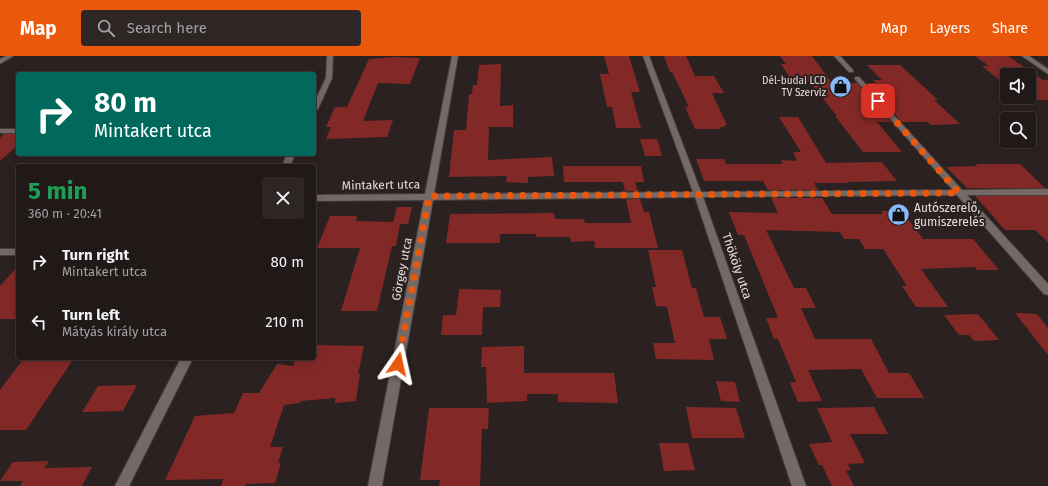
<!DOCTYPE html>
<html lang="en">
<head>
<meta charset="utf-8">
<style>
  body { margin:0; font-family:"Fira Sans",sans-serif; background:#2d2625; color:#f1f3f6; height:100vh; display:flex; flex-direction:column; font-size:15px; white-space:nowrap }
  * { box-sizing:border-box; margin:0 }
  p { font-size:13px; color:#a2a0a2 }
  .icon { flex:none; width:22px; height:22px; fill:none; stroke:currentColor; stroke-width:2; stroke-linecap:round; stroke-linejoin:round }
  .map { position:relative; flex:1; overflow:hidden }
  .side { position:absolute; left:16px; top:108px; width:300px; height:196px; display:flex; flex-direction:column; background:#201918; border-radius:4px; box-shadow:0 2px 10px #0003,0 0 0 1px #3d3837 }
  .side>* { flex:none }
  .hud { position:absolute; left:16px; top:16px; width:300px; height:84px; border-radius:4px; box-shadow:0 2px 10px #0003,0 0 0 1px #3d3837; background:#00695c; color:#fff; overflow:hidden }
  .controls { position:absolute; left:1000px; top:12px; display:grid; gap:8px }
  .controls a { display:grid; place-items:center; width:36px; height:36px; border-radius:4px; background:#201918; box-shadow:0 2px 10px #0003,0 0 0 1px #3d3837; font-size:20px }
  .pin { position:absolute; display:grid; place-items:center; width:34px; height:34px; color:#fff; margin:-17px; border-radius:8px; box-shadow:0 2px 6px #0006 }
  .me { position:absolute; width:44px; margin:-22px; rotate:11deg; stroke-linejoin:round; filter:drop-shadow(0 0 3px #0008) }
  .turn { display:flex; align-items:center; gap:14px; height:84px; padding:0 12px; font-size:18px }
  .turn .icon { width:52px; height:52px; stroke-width:2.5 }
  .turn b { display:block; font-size:28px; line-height:34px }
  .round { display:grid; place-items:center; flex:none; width:42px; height:42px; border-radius:4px; background:#2d2625 }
  .headline { display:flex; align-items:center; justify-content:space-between; height:68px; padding:0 12px }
  h1 { font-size:24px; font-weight:700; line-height:30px; color:#1e9e55 }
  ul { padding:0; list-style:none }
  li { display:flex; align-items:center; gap:12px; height:60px; padding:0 12px }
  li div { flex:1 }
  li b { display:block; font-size:15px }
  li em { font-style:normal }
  header { display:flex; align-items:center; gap:24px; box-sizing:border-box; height:56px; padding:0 20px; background:#ea580c; color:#fff }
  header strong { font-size:19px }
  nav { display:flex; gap:22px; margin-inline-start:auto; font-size:14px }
  .search { width:280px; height:36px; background:#2d2625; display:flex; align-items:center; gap:10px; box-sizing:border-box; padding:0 14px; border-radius:4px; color:#a2a0a2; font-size:15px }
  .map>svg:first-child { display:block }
</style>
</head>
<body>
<header>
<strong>Map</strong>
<div class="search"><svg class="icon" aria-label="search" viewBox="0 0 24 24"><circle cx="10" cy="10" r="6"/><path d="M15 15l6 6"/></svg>Search here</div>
<nav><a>Map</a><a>Layers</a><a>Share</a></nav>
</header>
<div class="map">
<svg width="1048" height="430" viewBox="0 0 1048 430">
  <rect width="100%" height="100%" fill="#2b2120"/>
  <g fill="#822928">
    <path d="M 604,0 L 629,0 L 640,36 L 631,36 L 641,72 L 616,72 L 612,51 L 607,51 L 600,18 L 609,18 Z"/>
    <path d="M 664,0 L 686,0 L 695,20 L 714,20 L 724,37 L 712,37 L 727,69 L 724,69 L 725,71 L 720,71 L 721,73 L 695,73 L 685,51 L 689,51 L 672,16 L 670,16 Z"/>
    <path d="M 780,0 L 812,0 L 832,27 L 857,27 L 891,66 L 877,66 L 902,96 L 863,96 L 835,60 L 837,60 L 809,25 L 792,25 L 781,8 L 786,8 Z"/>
    <path d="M 975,0 L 1008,0 L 1043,24 L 1048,24 L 1048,44 L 1025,44 L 1021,41 L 1029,41 L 1029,19 L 1007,19 L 1007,30 L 982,10 L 989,10 Z"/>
    <path d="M 394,1 L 420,2 L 410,28 L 378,27 L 363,65 L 393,64 L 387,81 L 326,83 L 331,71 L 326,71 L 335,51 L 347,51 L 369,3 Z"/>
    <path d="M 501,8 L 500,50 L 513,49 L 513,71 L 489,71 L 488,104 L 552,101 L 554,120 L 528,121 L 528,127 L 506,126 L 507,120 L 449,121 L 454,74 L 466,74 L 469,38 L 472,38 L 473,29 L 477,29 L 479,9 Z"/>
    <path d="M 867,9 L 900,9 L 938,44 L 934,44 L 960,68 L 931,69 L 928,66 L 902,66 L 867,27 L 876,27 L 873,24 L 882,24 Z"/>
    <path d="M 779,61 L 798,61 L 826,107 L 882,106 L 897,125 L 848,126 L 849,127 L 814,127 L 818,134 L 768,134 L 763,125 L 704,125 L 696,103 L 724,103 L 726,108 L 783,108 L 781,104 L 797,105 L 793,96 L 801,96 Z"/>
    <path d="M 4,78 L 18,78 L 18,89 L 0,105 L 0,82 Z"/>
    <path d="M 640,83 L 657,83 L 662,100 L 645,100 Z"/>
    <path d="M 975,108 L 1020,108 L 1045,132 L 967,132 L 946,111 L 978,110 Z"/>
    <path d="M 563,110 L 641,110 L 644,126 L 635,126 L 638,135 L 625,135 L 623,126 L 564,126 Z"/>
    <path d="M 975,140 L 1048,140 L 1048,186 L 1035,174 L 1005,174 Z"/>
    <path d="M 771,142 L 822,142 L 832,158 L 883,158 L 881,155 L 902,155 L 923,183 L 973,183 L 999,214 L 977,214 L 975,211 L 921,213 L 948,251 L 916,251 L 902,230 L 907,230 L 883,193 L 865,193 L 859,183 L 844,183 L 840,176 L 766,174 L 794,232 L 806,232 L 816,252 L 801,252 L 815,283 L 871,283 L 889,317 L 909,317 L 924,342 L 877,342 L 861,313 L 808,314 L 822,345 L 798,346 L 790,327 L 796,326 L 778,283 L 774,283 L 766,262 L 778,262 L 744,179 L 738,179 L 729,156 L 778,157 Z"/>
    <path d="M 626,143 L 640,143 L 644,156 L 649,156 L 658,192 L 595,192 L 594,185 L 571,186 L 570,181 L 536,181 L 536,178 L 500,178 L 500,187 L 446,187 L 450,158 L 554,157 L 555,163 L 584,163 L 585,167 L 631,167 Z"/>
    <path d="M 397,151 L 412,151 L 408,168 L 400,168 L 396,190 L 392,190 L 377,255 L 341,255 L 360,192 L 317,192 L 330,160 L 357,160 L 356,165 L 393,166 Z"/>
    <path d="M 648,194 L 682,194 L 692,232 L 696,232 L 704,261 L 720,261 L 727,283 L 709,283 L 714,304 L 656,303 L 653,287 L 675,287 L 667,251 L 656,250 L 652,231 L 656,231 Z"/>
    <path d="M 18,210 L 18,263 L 0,263 L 0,230 Z"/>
    <path d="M 459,233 L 501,234 L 500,251 L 483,251 L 482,279 L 441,279 L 443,259 L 456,259 Z"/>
    <path d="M 1015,257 L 1037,258 L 1048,272 L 1048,299 Z"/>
    <path d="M 978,258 L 999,284 L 974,285 L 969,279 L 959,279 L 944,259 Z"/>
    <path d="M 314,289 L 364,290 L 358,318 L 360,318 L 356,345 L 335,347 L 335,342 L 301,345 L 300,347 L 284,349 L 270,391 L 283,391 L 278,407 L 281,407 L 275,427 L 246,428 L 245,430 L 221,430 L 223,423 L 165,424 L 195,360 L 234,357 L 243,337 L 259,337 L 277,308 L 293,310 L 296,302 L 314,302 Z"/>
    <path d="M 524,290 L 524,317 L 614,317 L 618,347 L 558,346 L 558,338 L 527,338 L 527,345 L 487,347 L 486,311 L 481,311 L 482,291 Z"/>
    <path d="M 24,302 L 74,302 L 26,374 L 0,374 L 0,334 Z"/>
    <path d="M 716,325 L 735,326 L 740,346 L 721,345 Z"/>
    <path d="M 137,329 L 123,355 L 82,356 L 98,330 Z"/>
    <path d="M 686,351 L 736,352 L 745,382 L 692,382 Z"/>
    <path d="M 874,351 L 888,378 L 850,378 L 865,407 L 848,408 L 851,414 L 846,415 L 854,430 L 832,430 L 822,409 L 819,409 L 809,388 L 832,386 L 817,352 Z"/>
    <path d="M 429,352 L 489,352 L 488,373 L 482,373 L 480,430 L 439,430 L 440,424 L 420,424 Z"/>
    <path d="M 659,387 L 688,387 L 695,414 L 664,415 Z"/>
    <path d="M 49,405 L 44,412 L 92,411 L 82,430 L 20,430 L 23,425 L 0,425 L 13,406 Z"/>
  </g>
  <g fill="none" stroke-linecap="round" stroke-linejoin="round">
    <defs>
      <g id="minor">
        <path d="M 6,0 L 13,0 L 0,8 L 0,3 Z"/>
        <path d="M 327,0 L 333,0 L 332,22 L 318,53 L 314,55 L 314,47 L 326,22 Z"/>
        <path d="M 452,0 L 458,0 L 434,138 L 693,136 L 643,0 L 649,0 L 701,136 L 953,134 L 855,23 L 855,21 L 859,21 L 962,134 L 1048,133 L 1048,139 L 967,139 L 1048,228 L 1048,239 L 1044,238 L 957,139 L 703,141 L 806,430 L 792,430 L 695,141 L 433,144 L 382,430 L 368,430 L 424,144 L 314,145 L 314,139 L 425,138 Z"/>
        <path d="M 834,0 L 840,0 L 853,14 L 853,16 L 849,16 Z"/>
        <path d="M 1022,0 L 1029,0 L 1048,13 L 1048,18 Z"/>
        <rect x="0" y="73" width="18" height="4"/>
        <path d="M 287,98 L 295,98 L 290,110 L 282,110 Z"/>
        <rect x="0" y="193" width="18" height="6"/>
        <path d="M 181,302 L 193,302 L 129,430 L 115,430 Z"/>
      </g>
    </defs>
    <use href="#minor" stroke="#463e3d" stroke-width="2"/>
    <use href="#minor" fill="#756967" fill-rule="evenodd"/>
  </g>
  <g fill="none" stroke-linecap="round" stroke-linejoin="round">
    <path stroke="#ea580c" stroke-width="7" stroke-dasharray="0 12.6" d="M 398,308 L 429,140 L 959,137 L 878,45"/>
  </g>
  <defs>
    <symbol id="shop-disc" viewBox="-11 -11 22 22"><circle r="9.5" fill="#86bbfb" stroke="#2b2120"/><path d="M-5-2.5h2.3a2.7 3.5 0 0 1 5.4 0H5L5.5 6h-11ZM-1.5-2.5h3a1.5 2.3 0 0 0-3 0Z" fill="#111"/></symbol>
  </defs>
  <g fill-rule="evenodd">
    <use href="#shop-disc" x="828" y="18" width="25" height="25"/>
    <use href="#shop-disc" x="886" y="146" width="25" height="25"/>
  </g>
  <g text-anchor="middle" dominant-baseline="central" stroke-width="4" stroke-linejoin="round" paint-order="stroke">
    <g font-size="10" fill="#e5dedd" stroke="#2b2120" text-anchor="end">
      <text x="826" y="25">Dél-budai LCD<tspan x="826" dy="12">TV Szerviz</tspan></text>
    </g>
    <g font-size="12" fill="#e5dedd" stroke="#2b2120">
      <text transform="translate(381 129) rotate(-1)">Mintakert utca</text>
      <text transform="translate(737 210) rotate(71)">Thököly utca</text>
      <text transform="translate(402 213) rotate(-79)">Görgey utca</text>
    </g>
    <g font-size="12" fill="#e5dedd" stroke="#2b2120" text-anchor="start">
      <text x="914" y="152">Autószerelő,<tspan x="914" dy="14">gumiszerelés</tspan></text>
    </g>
  </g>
</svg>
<div class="controls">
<a><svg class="icon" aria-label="sound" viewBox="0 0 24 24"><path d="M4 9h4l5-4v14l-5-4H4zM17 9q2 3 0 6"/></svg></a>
<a><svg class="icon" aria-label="search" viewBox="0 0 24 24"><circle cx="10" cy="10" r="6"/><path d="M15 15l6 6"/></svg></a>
</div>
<div class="pin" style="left:878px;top:45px;background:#d93025"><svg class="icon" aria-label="arrive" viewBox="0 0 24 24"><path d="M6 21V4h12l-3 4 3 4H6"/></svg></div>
<svg class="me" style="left:398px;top:308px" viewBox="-20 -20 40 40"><path d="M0-17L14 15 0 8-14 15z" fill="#ea580c" stroke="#fff" stroke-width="4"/></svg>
<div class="hud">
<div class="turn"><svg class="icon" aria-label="right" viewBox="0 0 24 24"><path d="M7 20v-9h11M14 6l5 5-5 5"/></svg><div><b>80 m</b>Mintakert utca</div></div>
</div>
<section class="side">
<div class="headline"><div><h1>5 min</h1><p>360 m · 20:41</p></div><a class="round"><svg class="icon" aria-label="close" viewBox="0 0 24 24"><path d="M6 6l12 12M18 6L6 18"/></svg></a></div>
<ul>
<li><svg class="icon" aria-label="right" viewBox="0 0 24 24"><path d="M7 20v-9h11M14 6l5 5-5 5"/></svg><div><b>Turn right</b><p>Mintakert utca</p></div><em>80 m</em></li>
<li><svg class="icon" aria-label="left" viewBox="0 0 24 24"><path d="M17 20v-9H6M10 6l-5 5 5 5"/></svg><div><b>Turn left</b><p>Mátyás király utca</p></div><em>210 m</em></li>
</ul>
</section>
</div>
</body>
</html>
